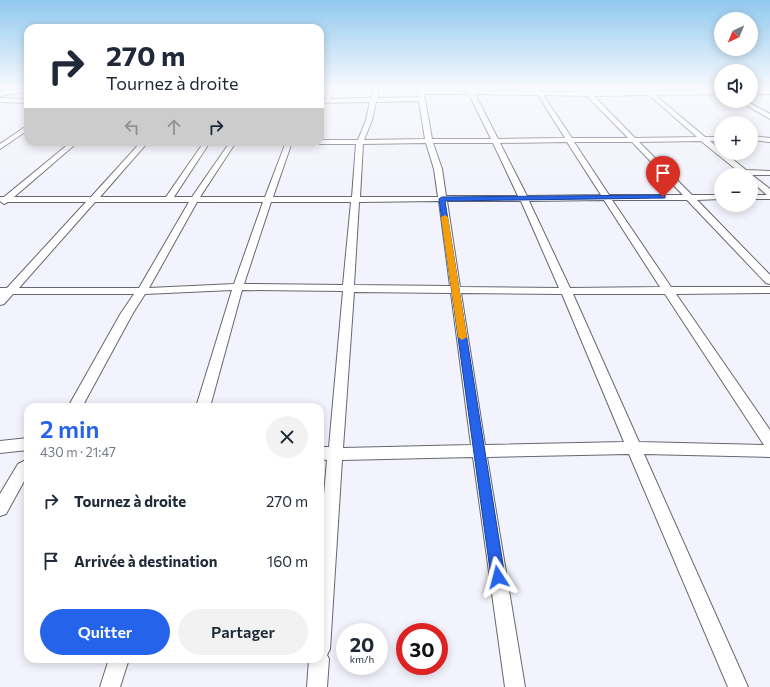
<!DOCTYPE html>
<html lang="fr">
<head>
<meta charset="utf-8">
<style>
  body { margin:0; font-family:Commissioner,sans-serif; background:#f2f2f3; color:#1f2937; height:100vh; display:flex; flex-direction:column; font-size:15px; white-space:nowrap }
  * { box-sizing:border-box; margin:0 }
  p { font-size:13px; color:#747a83 }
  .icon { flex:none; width:22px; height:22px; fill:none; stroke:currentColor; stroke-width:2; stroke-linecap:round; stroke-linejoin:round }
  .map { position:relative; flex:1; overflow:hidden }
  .panel { position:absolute; left:24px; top:403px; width:300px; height:260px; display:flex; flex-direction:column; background:#fff; border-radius:12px; box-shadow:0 2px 10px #0003 }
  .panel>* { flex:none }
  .hud { position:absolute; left:24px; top:24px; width:300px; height:122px; border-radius:12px; box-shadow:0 2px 10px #0003; background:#fff; color:#1f2937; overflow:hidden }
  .needle { width:26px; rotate:224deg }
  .tools { position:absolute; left:714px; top:12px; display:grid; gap:8px }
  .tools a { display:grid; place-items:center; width:44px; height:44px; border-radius:50%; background:#fff; box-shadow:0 2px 10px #0003; font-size:20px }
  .speed { position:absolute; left:336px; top:623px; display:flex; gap:8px; font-size:20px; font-weight:700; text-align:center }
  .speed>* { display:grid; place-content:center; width:52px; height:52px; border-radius:50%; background:#fff; box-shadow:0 2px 10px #0003; line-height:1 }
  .speed small { font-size:10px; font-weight:400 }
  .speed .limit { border:6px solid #d22; background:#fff; color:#111 }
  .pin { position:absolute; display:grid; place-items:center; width:34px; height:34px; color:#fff; margin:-41px -17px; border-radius:50% 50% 50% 0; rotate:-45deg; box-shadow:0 0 4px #0007 }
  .pin .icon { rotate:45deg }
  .me { position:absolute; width:44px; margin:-22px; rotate:351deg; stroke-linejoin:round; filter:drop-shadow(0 0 3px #0008) }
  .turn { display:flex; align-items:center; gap:14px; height:84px; padding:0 16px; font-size:18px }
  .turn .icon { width:52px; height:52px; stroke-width:2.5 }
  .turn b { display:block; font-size:28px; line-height:34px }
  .lanes { display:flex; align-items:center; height:38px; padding:0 16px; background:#0003; justify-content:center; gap:20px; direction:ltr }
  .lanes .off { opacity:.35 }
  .round { display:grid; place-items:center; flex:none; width:42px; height:42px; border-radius:21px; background:#f2f2f3 }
  .head { display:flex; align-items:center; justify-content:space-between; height:68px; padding:0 16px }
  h1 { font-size:24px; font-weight:600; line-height:30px; color:#2563eb }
  .primary-button { display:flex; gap:8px; margin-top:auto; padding:8px 16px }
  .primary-button a { flex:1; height:46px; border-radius:24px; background:#2563eb; color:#fff; font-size:16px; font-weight:600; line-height:46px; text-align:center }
  .primary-button a+a { background:#f2f2f3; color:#1f2937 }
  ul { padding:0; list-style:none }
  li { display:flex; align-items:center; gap:12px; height:60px; padding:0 16px }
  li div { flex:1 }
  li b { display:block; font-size:15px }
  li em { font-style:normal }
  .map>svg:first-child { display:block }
</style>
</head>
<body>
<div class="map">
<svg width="770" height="687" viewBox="0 0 770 687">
  <rect width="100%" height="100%" fill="#f2f3fc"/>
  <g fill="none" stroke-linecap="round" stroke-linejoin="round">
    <defs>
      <g id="street">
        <path d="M 25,88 L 28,88 L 28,91 L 0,96 L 0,92 Z"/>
        <path d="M 329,88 L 335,88 L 331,99 L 371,98 L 373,88 L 379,88 L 377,98 L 419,97 L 417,88 L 423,88 L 423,90 L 468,91 L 466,88 L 472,88 L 473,91 L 536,92 L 533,88 L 539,88 L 541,92 L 584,92 L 583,91 L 586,89 L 590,92 L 721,90 L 721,94 L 655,95 L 705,137 L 721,137 L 721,141 L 710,141 L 721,150 L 721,153 L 725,153 L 746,170 L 770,171 L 770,175 L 752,175 L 770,189 L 770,199 L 751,199 L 751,195 L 767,195 L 751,181 L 751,175 L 743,175 L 701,141 L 639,142 L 692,195 L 721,195 L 721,199 L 697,200 L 770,275 L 770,284 L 766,283 L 687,200 L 612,200 L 671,287 L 770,287 L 770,293 L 676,294 L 770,430 L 770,457 L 644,454 L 748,687 L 728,687 L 629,454 L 487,457 L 525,687 L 505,687 L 473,457 L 342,460 L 330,649 L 327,655 L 329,659 L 327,687 L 307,687 L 309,659 L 320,659 L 320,541 L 327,460 L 320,459 L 320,447 L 329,447 L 343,291 L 242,290 L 210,407 L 196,407 L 232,290 L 145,294 L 133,313 L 82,407 L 68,407 L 121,313 L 134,294 L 13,294 L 4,304 L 0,305 L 0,288 L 7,288 L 86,202 L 8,202 L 4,204 L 0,201 L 0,197 L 4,197 L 71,142 L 78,142 L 14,197 L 91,197 L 141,142 L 148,142 L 100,197 L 166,197 L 204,142 L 210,142 L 174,197 L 192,197 L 230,142 L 236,142 L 200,197 L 265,197 L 286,142 L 292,142 L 273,197 L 352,197 L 356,144 L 320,144 L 317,142 L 320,142 L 320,140 L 358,140 L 366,120 L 370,102 L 320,103 L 320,99 L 325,99 ZM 424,94 L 469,94 L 491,139 L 432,139 ZM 475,94 L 538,95 L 565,138 L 498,139 ZM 543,95 L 587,96 L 628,138 L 572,138 ZM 649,95 L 697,137 L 635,138 L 594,96 ZM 419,101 L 425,139 L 364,140 L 372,120 L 376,102 ZM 567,142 L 601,195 L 527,196 L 500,143 ZM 574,142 L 632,142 L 683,195 L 609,195 ZM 426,143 L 434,169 L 438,197 L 360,197 L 363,144 ZM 433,143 L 493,143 L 518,196 L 446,196 L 442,169 ZM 604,200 L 660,287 L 570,288 L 529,201 ZM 439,201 L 450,286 L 354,285 L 359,202 ZM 447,201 L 521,201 L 559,288 L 460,287 ZM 95,202 L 189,202 L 139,288 L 19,288 ZM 197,202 L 263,202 L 234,284 L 149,288 ZM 271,202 L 351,202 L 343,285 L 244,284 ZM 354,292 L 451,293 L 471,445 L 343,448 ZM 461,293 L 562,294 L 624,442 L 485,445 ZM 573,294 L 665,294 L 764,445 L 639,442 Z"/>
        <rect x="751" y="90" width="19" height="4"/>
        <path d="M 0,98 L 28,99 L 28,103 L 0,102 Z"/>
        <path d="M 739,101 L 746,101 L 770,114 L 770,119 Z"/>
        <path d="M 28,125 L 28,130 L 0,149 L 0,144 Z"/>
        <path d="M 751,136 L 770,138 L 770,142 L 751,140 Z"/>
        <path d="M 28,438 L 28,450 L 0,453 L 0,441 Z"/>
        <path d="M 28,459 L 28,474 L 6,514 L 0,516 L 0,494 L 18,464 Z"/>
        <path d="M 109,659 L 129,659 L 120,687 L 100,687 Z"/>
      </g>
    </defs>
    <use href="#street" stroke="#67686f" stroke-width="2"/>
    <use href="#street" fill="#fff" fill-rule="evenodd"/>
  </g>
  <linearGradient id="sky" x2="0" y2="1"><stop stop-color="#90c8ee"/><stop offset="0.48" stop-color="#f9fafe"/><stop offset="1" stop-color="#f9fafe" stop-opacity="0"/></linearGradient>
  <rect width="770" height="184" fill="url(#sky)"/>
  <path fill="#2563eb" stroke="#184099" d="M 663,195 L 665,195 L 665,198 L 445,201 L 505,577 L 503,582 L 498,584 L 493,582 L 491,577 L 439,199 L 442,197 Z"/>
  <path fill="#f59e0b" d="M 445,215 L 448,217 L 467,337 L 462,340 L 458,337 L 441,217 Z"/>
</svg>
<div class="tools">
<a><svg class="needle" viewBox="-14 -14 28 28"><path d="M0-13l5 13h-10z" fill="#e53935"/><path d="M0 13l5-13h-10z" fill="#747a83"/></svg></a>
<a><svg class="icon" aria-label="sound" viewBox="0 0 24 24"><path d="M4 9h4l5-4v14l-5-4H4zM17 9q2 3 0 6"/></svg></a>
<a>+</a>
<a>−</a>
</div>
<div class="speed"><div>20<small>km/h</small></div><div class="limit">30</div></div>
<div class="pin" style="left:663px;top:197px;background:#d93025"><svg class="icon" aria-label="arrive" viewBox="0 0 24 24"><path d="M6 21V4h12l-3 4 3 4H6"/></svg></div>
<svg class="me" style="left:498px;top:577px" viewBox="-20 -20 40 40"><path d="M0-17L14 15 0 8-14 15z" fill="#2563eb" stroke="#fff" stroke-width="4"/></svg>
<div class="hud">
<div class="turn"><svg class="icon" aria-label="right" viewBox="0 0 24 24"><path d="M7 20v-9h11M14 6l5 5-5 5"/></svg><div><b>270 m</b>Tournez à droite</div></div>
<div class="lanes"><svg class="icon off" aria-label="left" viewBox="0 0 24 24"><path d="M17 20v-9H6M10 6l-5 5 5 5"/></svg><svg class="icon off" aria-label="ahead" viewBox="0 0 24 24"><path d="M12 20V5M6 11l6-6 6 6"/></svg><svg class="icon" aria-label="right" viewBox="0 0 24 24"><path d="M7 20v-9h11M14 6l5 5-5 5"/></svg></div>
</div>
<section class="panel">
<div class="head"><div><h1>2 min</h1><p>430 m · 21:47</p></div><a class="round"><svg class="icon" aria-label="close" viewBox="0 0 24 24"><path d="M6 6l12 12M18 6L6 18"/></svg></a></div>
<ul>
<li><svg class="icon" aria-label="right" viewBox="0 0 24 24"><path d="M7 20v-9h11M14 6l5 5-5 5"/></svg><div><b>Tournez à droite</b></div><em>270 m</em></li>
<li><svg class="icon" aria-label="arrive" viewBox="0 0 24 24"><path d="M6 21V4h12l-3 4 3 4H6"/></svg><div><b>Arrivée à destination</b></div><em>160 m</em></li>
</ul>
<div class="primary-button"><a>Quitter</a><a>Partager</a></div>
</section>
</div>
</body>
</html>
